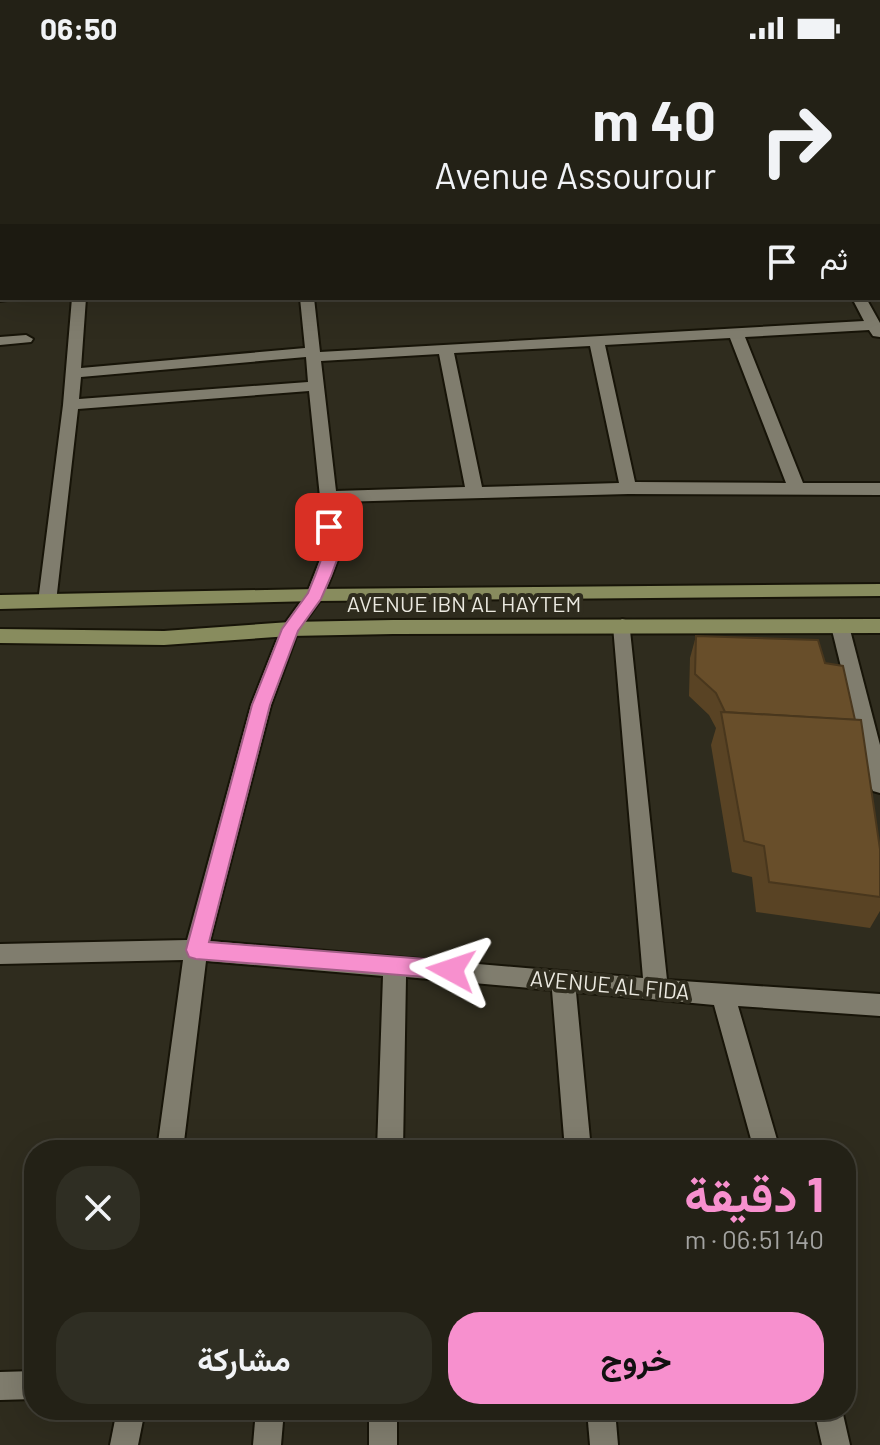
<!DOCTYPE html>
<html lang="ar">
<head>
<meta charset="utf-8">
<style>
  body { margin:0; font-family:Barlow,Vazirmatn,sans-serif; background:#2f2e23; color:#f1f3f6; direction:rtl; height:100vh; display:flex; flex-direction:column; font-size:30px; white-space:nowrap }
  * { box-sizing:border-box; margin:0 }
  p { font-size:26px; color:#a3a3a1 }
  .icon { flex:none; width:44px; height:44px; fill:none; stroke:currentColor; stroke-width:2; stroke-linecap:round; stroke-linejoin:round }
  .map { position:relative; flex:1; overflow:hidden; direction:ltr }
  .sheet { position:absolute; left:24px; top:1084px; width:832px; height:280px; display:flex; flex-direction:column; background:#232116; border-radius:32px; box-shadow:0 8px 32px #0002,0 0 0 2px #403e35; direction:rtl }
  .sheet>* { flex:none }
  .top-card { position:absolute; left:0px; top:0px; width:880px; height:244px; box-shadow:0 8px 32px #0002,0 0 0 2px #403e35; direction:rtl; background:#232116; color:#f1f3f6; overflow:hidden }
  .pin { position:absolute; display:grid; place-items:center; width:68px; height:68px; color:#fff; margin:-34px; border-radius:16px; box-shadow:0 4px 12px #0006 }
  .me { position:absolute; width:88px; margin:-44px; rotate:275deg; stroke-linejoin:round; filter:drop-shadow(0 0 6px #0008) }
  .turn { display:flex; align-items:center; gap:28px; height:168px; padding:0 32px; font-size:36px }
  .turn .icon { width:104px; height:104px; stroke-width:2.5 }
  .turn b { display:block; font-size:56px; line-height:68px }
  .then { display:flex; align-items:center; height:76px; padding:0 32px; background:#0003; gap:16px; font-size:30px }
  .round { display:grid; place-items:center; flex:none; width:84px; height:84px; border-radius:32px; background:#2f2e23 }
  .headline { display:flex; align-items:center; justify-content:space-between; height:136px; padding:0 32px }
  h1 { font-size:48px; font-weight:700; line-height:60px; color:#f790ce }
  .button { display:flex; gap:16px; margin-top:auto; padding:16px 32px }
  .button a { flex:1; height:92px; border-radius:32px; background:#f790ce; color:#111; font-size:32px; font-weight:700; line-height:92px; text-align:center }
  .button a+a { background:#2f2e23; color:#f1f3f6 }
  .status { display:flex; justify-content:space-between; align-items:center; height:56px; padding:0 40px; background:#232116; direction:ltr }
  .status svg { height:22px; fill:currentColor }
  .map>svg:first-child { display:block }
</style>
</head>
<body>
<div class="status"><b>06:50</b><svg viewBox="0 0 49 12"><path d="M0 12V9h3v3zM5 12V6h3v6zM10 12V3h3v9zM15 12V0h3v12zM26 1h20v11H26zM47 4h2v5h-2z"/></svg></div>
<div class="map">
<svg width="880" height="1389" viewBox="0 0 880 1389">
  <rect width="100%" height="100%" fill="#2f2c1e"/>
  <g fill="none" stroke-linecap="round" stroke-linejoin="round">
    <defs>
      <g id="street">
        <rect x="276" y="0" width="12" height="2"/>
        <rect x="444" y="0" width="12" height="2"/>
        <path d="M 539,0 L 551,0 L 552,2 L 540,2 Z"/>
        <path d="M 624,0 L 638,0 L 640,2 L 626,2 Z"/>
        <path d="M 719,0 L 731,0 L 732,2 L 720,2 Z"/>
        <path d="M 776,0 L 880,0 L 880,3 L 774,2 Z"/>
        <rect x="0" y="87" width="2" height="8"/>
        <path d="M 878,142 L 880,143 L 880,153 L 878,152 Z"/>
        <rect x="0" y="146" width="2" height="8"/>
        <rect x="878" y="163" width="2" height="8"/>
        <rect x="0" y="188" width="2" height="8"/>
        <path d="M 0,237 L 2,242 L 8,242 L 7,244 L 0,245 Z"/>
        <path d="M 72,242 L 86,242 L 81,312 L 305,292 L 300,242 L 314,242 L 320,296 L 864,265 L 852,242 L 866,242 L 880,267 L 880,281 L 873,280 L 869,274 L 745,281 L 803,427 L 880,427 L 880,439 L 628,438 L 337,446 L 339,501 L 324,539 L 298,575 L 271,649 L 210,885 L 643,922 L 613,570 L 622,563 L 629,565 L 667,924 L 880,938 L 880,960 L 738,950 L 780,1094 L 754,1094 L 714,949 L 576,936 L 591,1094 L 565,1094 L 552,934 L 406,921 L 403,1094 L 377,1094 L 383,920 L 206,905 L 183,1094 L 157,1094 L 183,904 L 0,908 L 0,888 L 187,884 L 251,649 L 281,573 L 307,537 L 321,501 L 320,441 L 309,335 L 78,353 L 56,546 L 53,551 L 41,551 L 38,546 L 63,349 ZM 730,282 L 786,427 L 635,426 L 605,289 ZM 590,290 L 619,427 L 482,431 L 454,297 ZM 439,298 L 465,431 L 336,435 L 321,305 ZM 306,301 L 308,326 L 79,343 L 81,321 Z"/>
        <path d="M 26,279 L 33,283 L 31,286 L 0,289 L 0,281 Z"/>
        <path d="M 840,563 L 849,570 L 880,689 L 880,737 L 873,735 L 870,729 L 831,570 Z"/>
        <path d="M 34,1315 L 34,1343 L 0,1344 L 0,1316 Z"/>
        <path d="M 117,1354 L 145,1354 L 138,1389 L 110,1389 Z"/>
        <path d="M 256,1354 L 284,1354 L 281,1389 L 253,1389 Z"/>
        <rect x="369" y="1354" width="28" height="35"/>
        <path d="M 587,1354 L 615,1354 L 618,1389 L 590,1389 Z"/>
        <path d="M 814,1354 L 842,1354 L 850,1389 L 822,1389 Z"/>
      </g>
      <g id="secondary">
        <path d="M 880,528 L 880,540 L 315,545 L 0,553 L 0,539 L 315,533 Z"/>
        <path d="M 880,563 L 880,577 L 393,578 L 290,580 L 164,589 L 0,587 L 0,573 L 164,575 L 290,566 L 393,564 Z"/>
      </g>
    </defs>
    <use href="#street" stroke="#171408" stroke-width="4"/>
    <use href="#secondary" stroke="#171408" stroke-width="4"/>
    <use href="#street" fill="#807d6e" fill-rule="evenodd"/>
    <use href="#secondary" fill="#888c5e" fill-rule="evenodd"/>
  </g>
  <path fill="#594324" d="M 696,580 L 880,793 L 880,855 L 870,872 L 756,856 L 752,821 L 732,816 L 711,689 L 716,672 L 709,659 L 689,640 L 690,602 Z"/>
  <g fill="#684e2a" stroke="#49371d" stroke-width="2">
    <path d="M 696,580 L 818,584 L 825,607 L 843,610 L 855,664 L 725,656 L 716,637 L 695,618 Z"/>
    <path d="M 721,656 L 861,664 L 880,793 L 880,841 L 769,826 L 764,790 L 744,785 Z"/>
  </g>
  <path fill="#f790ce" stroke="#a15e86" stroke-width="2" d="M 329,466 L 337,471 L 338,501 L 331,520 L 321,543 L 298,575 L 270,649 L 209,886 L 451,905 L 458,907 L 461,914 L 458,921 L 451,923 L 196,903 L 189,901 L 186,894 L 252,649 L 282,573 L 308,537 L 315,520 L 322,501 L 321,471 Z"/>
  <g text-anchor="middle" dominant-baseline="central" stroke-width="8" stroke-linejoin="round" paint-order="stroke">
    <g font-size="22" fill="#ebe9e0" stroke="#2f2c1e">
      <text x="464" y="547">AVENUE IBN AL HAYTEM</text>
      <text transform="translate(610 928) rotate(5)">AVENUE AL FIDA</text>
    </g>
  </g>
</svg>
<div class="pin" style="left:329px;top:471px;background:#d93025"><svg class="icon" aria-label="arrive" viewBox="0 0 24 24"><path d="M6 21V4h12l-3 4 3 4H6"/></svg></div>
<svg class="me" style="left:451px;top:914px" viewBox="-20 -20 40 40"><path d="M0-17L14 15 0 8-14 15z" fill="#f790ce" stroke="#fff" stroke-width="4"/></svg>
<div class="top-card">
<div class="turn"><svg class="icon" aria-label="right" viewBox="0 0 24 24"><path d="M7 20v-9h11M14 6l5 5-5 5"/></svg><div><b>40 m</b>Avenue Assourour</div></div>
<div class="then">ثم<svg class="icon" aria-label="arrive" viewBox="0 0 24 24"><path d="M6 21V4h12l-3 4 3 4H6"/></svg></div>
</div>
<section class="sheet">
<div class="headline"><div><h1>1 دقيقة</h1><p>140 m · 06:51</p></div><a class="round"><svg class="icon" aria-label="close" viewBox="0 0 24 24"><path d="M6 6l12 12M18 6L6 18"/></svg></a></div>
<div class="button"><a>خروج</a><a>مشاركة</a></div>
</section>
</div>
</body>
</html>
